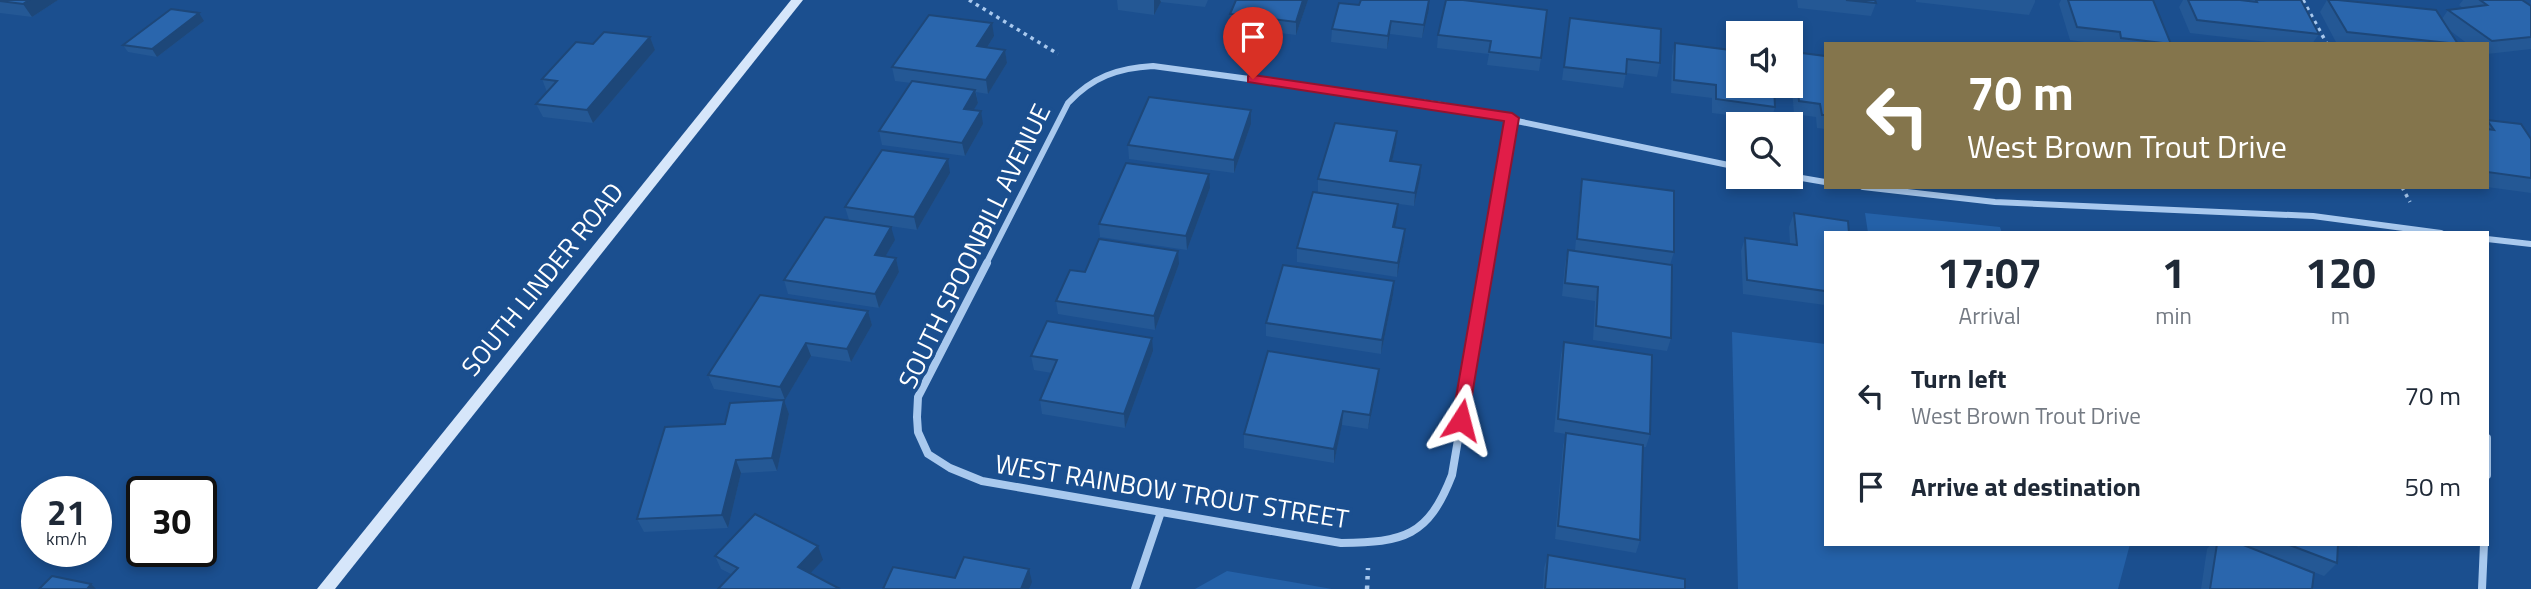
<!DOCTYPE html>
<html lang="en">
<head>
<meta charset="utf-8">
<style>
  body { margin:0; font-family:"Titillium Web",sans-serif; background:#f2f2f3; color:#1f2937; height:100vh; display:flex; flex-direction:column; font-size:26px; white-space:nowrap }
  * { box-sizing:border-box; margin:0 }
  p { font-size:23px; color:#747a83 }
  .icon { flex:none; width:38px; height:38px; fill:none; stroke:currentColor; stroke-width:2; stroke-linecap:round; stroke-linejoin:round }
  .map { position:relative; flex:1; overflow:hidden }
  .drawer { position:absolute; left:1824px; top:231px; width:665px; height:315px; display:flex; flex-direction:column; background:#fff; border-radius:0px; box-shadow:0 4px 10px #0003 }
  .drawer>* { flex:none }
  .guide { position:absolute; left:1824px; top:42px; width:665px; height:147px; border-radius:0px; box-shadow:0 4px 10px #0003; background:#84754c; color:#fff; overflow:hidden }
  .tools { position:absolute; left:1726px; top:21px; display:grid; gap:14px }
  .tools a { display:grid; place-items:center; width:77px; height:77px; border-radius:0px; background:#fff; box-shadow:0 4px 10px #0003; font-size:35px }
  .speed { position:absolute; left:21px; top:476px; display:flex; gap:14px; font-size:35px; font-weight:700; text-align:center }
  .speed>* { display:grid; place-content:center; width:91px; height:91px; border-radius:50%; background:#fff; box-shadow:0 4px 10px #0003; line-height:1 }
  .speed small { font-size:18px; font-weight:400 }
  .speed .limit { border:4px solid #111; border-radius:10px; background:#fff; color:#111 }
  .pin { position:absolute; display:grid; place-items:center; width:60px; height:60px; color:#fff; margin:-72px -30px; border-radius:50% 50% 50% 0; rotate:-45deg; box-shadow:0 0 7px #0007 }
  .pin .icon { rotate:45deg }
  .me { position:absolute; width:77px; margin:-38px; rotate:9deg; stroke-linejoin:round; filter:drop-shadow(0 0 5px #0008) }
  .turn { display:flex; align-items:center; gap:24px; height:147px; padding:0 28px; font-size:32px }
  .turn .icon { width:91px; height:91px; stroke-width:2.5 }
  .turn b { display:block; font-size:49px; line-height:60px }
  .eta { display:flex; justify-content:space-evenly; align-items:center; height:119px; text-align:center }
  .eta b { font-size:42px; font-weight:700; line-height:49px }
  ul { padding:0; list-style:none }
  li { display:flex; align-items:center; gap:21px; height:91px; padding:0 28px }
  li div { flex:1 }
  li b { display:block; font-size:26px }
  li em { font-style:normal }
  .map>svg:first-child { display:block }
</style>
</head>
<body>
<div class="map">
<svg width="2531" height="589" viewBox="0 0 2531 589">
  <rect width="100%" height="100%" fill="#1b4f8f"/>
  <g fill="#2461a8">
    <path d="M 1865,213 L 2000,227 L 2002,233 L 1868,233 Z"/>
    <path d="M 1732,332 L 1825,344 L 1825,544 L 2130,544 L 2118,589 L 1738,589 Z"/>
    <path d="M 1227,571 L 1332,589 L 1195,589 Z"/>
  </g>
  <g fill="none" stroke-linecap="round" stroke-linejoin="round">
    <g stroke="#a9c9ee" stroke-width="3.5" stroke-dasharray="3.5 4.5" stroke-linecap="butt">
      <path d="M 969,0 L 1058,54"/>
      <path d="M 2303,0 L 2327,44"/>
      <path d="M 2402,187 L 2410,202"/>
    </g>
    <path stroke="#a9c9ee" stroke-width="4.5" stroke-dasharray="3.5 6" stroke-linecap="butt" d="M 1367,589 L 1368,568"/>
    <g stroke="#a9c9ee" stroke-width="6">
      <path d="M 1512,120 L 1738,167"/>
      <path d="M 1790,176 L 1825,182"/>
      <path d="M 1863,187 L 1995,202 L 2313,216 L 2441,233"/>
      <path d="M 2487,239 L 2531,244"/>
      <path d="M 986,264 L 1068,103 C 1092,77 1118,68 1153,66 L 1441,105 L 1512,120"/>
      <path d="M 1487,264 L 1512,120"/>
    </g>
    <g stroke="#a9c9ee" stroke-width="8">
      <path d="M 987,263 L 918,397 L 917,417 L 918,432 L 928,454 L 950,468 L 982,481 L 1341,543 C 1404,542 1428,537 1452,475 L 1488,263"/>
      <path d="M 2487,438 L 2487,475"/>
      <path d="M 1135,589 L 1161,512"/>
      <path d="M 2482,589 L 2484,544"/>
    </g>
    <path fill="#d6e6fa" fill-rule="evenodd" d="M 791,0 L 803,0 L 335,589 L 317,589 Z"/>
  </g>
  <g fill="#245895">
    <path d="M 0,0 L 58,0 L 32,17 L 0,13 Z"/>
    <path d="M 1117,0 L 1208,0 L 1205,7 L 1161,2 L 1154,15 L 1118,10 Z"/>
    <path d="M 1308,0 L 1296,35 L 1231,27 L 1230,14 Z"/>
    <path d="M 1446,0 L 1541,58 L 1539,71 L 1487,65 L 1489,54 L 1437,48 L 1438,35 Z"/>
    <path d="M 1797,0 L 1875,0 L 1876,3 L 1871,16 L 1798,8 Z"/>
    <path d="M 1916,0 L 2035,0 L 2035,2 L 2029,15 L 1916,2 Z"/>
    <path d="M 2061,0 L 2153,0 L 2171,44 L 2098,44 L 2070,40 L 2059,4 Z"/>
    <path d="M 2183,0 L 2249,1 L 2250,0 L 2301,0 L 2319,34 L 2312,44 L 2284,44 L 2190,33 L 2179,7 Z"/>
    <path d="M 2327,0 L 2338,0 L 2442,19 L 2448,10 L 2463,8 L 2459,5 L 2463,0 L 2522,0 L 2531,6 L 2531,49 L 2487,54 L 2487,44 L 2468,44 L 2448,29 L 2458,44 L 2337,44 L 2320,12 Z"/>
    <path d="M 1359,5 L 1429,9 L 1422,38 L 1390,34 L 1387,49 L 1331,42 L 1332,29 Z"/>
    <path d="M 1570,18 L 1660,63 L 1657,77 L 1626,73 L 1623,88 L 1562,80 Z"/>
    <path d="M 204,21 L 157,57 L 128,52 L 123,45 Z"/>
    <path d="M 994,36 L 987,48 L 1005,50 L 1007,63 L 988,94 L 976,92 L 978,103 L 973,110 L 983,124 L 965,156 L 882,145 L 879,131 L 911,83 L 895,81 L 892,67 Z"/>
    <path d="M 650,37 L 655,50 L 593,123 L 543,117 L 536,104 L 547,92 L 542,79 L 593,44 Z"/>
    <path d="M 1675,43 L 1775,107 L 1771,120 L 1712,113 L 1712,98 L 1671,93 L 1672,56 Z"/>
    <path d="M 1794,52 L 1825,56 L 1825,129 L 1817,128 L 1816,117 L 1794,114 L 1790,65 Z"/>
    <path d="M 2487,120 L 2531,139 L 2531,193 L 2487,187 Z"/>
    <path d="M 1251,124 L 1234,173 L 1129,159 L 1128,145 Z"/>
    <path d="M 1396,144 L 1392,161 L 1420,179 L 1414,206 L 1318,193 L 1318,179 Z"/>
    <path d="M 950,173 L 917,230 L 849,220 L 845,207 Z"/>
    <path d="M 1582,179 L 1674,252 L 1670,265 L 1671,338 L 1667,351 L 1593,340 L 1595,301 L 1562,296 L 1565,264 L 1568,250 L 1575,251 L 1580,192 Z"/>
    <path d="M 1210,188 L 1187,250 L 1100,237 L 1099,224 Z"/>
    <path d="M 1398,204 L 1395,227 L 1404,242 L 1397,277 L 1297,262 L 1297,248 Z"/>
    <path d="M 1794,213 L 1825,233 L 1825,305 L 1743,294 L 1741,251 L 1745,238 L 1790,244 L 1789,227 Z"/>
    <path d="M 895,240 L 885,257 L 896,258 L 899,272 L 879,308 L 788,294 L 784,280 Z"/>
    <path d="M 1179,264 L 1155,330 L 1058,314 L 1056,301 L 1085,272 Z"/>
    <path d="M 1393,295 L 1381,354 L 1266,336 L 1266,323 Z"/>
    <path d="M 868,311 L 872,325 L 851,362 L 811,356 L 785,400 L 714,389 L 708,375 Z"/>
    <path d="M 1564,342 L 1650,434 L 1646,447 L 1643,447 L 1640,540 L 1636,553 L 1555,539 L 1563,446 L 1566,434 L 1554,432 L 1561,355 Z"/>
    <path d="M 1153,351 L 1125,428 L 1042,414 L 1040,400 L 1052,373 L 1034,370 L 1031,356 Z"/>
    <path d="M 1379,369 L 1378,382 L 1368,429 L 1342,425 L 1334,463 L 1244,448 L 1244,434 Z"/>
    <path d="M 784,400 L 789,414 L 777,471 L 741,473 L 728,528 L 644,532 L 637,519 L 725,424 Z"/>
    <path d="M 2211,544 L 2338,544 L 2337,563 L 2324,576 L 2245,546 L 2312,589 L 2201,589 L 2207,549 Z"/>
    <path d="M 2351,544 L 2362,544 L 2359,547 Z"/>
    <path d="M 1548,555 L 1685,589 L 1543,589 L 1544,568 Z"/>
    <path d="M 715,556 L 823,560 L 810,573 L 731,574 L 721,569 Z"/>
  </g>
  <g fill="#1d4779">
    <path d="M 29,0 L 58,0 L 32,17 L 23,4 Z"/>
    <path d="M 1154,0 L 1160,0 L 1161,2 L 1154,15 Z"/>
    <path d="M 1303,0 L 1308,0 L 1296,35 L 1296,22 Z"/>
    <path d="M 1429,0 L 1429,9 L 1422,38 L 1424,25 Z"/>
    <path d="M 199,13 L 204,21 L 157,57 L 152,49 Z"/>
    <path d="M 1391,21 L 1390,34 L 1387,49 L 1388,36 Z"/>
    <path d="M 992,23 L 994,36 L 980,59 L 977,46 Z"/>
    <path d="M 650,37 L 655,50 L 593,123 L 587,110 Z"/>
    <path d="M 1005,50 L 1007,63 L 988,94 L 986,80 Z"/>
    <path d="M 975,90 L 978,103 L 966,122 L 964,109 Z"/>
    <path d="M 1251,110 L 1251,124 L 1234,173 L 1234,160 Z"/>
    <path d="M 981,111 L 983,124 L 965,156 L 962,143 Z"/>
    <path d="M 1397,131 L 1396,144 L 1389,175 L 1390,161 Z"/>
    <path d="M 948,159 L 950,173 L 917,230 L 914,217 Z"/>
    <path d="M 1421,165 L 1420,179 L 1414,206 L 1415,193 Z"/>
    <path d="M 1209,174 L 1210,188 L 1187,250 L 1186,236 Z"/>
    <path d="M 1398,204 L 1397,218 L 1392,241 L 1393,227 Z"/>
    <path d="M 891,227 L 895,240 L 878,269 L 875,255 Z"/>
    <path d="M 1405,229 L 1404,242 L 1397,277 L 1398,263 Z"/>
    <path d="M 1178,251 L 1179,264 L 1155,330 L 1154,316 Z"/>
    <path d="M 896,258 L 899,272 L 879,308 L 875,294 Z"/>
    <path d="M 1394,281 L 1393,295 L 1381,354 L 1382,340 Z"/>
    <path d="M 868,311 L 872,325 L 851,362 L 847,349 Z"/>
    <path d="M 1152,338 L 1153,351 L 1125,428 L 1124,414 Z"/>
    <path d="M 806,343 L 811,356 L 785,400 L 780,387 Z"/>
    <path d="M 1379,369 L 1378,382 L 1368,429 L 1370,415 Z"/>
    <path d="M 784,400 L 789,414 L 777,471 L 772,458 Z"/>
    <path d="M 1343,411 L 1342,425 L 1334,463 L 1334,449 Z"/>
    <path d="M 736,460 L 741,473 L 728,528 L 722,515 Z"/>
    <path d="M 818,546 L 823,560 L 804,580 L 798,567 Z"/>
    <path d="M 1029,569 L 1032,582 L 1029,589 L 1021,589 Z"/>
    <path d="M 91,584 L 96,589 L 87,589 Z"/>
  </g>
  <g fill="#2a66ad" stroke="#1d4779" stroke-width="2">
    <path d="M 0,0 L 29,0 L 23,4 L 0,1 Z"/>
    <path d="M 1236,0 L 1303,0 L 1296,22 L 1230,14 Z"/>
    <path d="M 1361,0 L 1429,0 L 1424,25 L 1391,21 L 1388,36 L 1332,29 L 1339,3 L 1359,5 Z"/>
    <path d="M 1446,0 L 1463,0 L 1547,10 L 1541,58 L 1489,52 L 1491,41 L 1438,35 Z"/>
    <path d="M 1846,0 L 1875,0 L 1876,3 Z"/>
    <path d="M 2068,0 L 2153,0 L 2171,44 L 2121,38 L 2120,32 L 2077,27 Z"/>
    <path d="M 2188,0 L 2240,0 L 2257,2 L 2256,0 L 2301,0 L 2319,34 L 2197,20 Z"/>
    <path d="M 2328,0 L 2338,0 L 2436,10 L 2458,44 L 2347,32 Z"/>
    <path d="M 2480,0 L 2522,0 L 2531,6 L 2531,37 L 2492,41 L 2448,10 L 2487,5 Z"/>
    <path d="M 171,9 L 199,13 L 152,49 L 123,45 Z"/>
    <path d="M 929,15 L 992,23 L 977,46 L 1005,50 L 986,80 L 892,67 Z"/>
    <path d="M 1570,18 L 1661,29 L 1660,63 L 1627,59 L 1626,74 L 1564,67 Z"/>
    <path d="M 604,32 L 650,37 L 587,110 L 536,104 L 557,81 L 542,79 L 576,42 L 593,44 Z"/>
    <path d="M 1675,43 L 1738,51 L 1738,86 L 1774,86 L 1775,107 L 1716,99 L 1716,85 L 1674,80 Z"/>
    <path d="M 1794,52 L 1825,56 L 1825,115 L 1822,115 L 1820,104 L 1799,101 Z"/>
    <path d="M 912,81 L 975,90 L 964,109 L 981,111 L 962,143 L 879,131 Z"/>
    <path d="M 1149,97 L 1251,110 L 1234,160 L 1128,145 Z"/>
    <path d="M 2487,120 L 2521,124 L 2531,139 L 2531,178 L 2487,172 L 2487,129 L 2494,130 Z"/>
    <path d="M 1335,123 L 1397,131 L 1390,161 L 1421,165 L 1415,193 L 1318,179 Z"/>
    <path d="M 882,150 L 948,159 L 914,217 L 845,207 Z"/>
    <path d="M 1126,163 L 1209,174 L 1186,236 L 1099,224 Z"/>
    <path d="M 1582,179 L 1674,191 L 1674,252 L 1577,239 Z"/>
    <path d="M 1313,192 L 1398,204 L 1393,227 L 1405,229 L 1398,263 L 1297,248 Z"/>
    <path d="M 1794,213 L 1848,221 L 1849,233 L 1825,233 L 1825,291 L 1747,280 L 1745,238 L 1797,245 Z"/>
    <path d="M 825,217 L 891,227 L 875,255 L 896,258 L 875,294 L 784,280 Z"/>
    <path d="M 1099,239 L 1178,251 L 1154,316 L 1056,301 L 1070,270 L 1085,272 Z"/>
    <path d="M 1568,250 L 1672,265 L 1671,338 L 1596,326 L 1598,287 L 1565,283 Z"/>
    <path d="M 1283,265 L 1394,281 L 1382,340 L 1266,323 Z"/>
    <path d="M 760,295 L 868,311 L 847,349 L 806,343 L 780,387 L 708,375 Z"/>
    <path d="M 1047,321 L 1152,338 L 1124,414 L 1040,400 L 1057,360 L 1031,356 Z"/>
    <path d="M 1564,342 L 1652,355 L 1650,434 L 1558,419 Z"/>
    <path d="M 1268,351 L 1379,369 L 1370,415 L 1343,411 L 1334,449 L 1244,434 Z"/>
    <path d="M 784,400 L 772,458 L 736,460 L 722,515 L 637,519 L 665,427 L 725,424 L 730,403 Z"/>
    <path d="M 1566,433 L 1643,445 L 1640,540 L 1558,526 Z"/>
    <path d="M 755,514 L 818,546 L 798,567 L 840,589 L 718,589 L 738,568 L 715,556 Z"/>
    <path d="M 2217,544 L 2241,544 L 2314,573 L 2312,589 L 2210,589 Z"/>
    <path d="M 2287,544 L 2338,544 L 2337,563 Z"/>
    <path d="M 1548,555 L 1685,579 L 1685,589 L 1545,589 Z"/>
    <path d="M 964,557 L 1029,569 L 1021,589 L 883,589 L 893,567 L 955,578 Z"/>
    <path d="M 52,576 L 91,584 L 87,589 L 39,589 Z"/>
  </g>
  <path fill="#e11d48" stroke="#92132f" stroke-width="2" d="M 1253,75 L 1512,113 L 1519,118 L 1467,425 L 1455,425 L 1452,420 L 1504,121 L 1248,82 L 1248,76 Z"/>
  <g text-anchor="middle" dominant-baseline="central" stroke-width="7" stroke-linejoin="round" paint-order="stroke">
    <g font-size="26" fill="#fff" stroke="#1b4f8f">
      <text transform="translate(974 246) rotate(-64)">SOUTH SPOONBILL AVENUE</text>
      <text transform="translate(542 279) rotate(-51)">SOUTH LINDER ROAD</text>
      <text transform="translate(1172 491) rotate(9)">WEST RAINBOW TROUT STREET</text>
    </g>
  </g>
</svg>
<div class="tools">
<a><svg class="icon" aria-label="sound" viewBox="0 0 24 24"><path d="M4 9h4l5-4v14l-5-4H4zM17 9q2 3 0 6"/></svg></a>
<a><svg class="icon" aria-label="search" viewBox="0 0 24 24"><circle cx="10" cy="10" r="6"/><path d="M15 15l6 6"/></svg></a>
</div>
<div class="speed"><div>21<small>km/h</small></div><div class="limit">30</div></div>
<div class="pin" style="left:1253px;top:79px;background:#d93025"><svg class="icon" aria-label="arrive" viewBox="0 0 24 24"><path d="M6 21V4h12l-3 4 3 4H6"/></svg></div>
<svg class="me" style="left:1461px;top:420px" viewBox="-20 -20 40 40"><path d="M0-17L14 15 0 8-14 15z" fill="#e11d48" stroke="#fff" stroke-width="4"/></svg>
<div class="guide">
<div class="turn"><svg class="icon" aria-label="left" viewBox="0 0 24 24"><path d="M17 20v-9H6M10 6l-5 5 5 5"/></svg><div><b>70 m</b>West Brown Trout Drive</div></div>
</div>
<section class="drawer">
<div class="eta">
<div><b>17:07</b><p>Arrival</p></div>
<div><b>1</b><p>min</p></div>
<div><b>120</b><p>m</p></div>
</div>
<ul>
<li><svg class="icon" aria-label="left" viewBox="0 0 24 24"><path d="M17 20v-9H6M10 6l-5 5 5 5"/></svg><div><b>Turn left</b><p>West Brown Trout Drive</p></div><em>70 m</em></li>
<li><svg class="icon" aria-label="arrive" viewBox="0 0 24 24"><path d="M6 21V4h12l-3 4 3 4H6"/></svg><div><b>Arrive at destination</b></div><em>50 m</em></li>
</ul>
</section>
</div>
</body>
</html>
